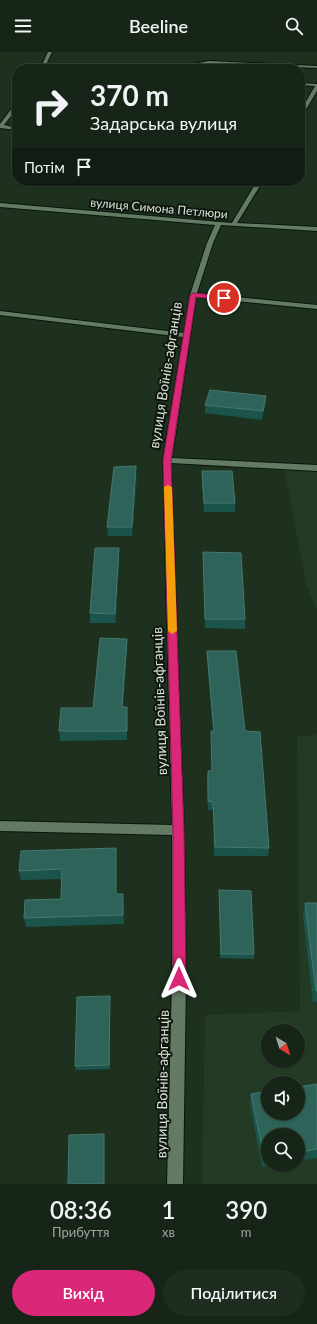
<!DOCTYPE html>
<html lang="uk">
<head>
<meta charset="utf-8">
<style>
  body { margin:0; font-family:Lato,sans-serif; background:#1f2d20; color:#f1f3f6; height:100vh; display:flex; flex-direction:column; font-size:15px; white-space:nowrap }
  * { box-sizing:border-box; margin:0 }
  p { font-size:13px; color:#9ea5a1 }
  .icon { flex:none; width:22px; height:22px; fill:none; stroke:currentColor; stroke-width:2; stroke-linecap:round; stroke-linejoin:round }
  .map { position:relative; height:1132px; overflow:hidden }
  .panel { display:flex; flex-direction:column; background:#162517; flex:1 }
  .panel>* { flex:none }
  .banner { position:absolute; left:12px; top:12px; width:293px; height:122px; border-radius:16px; box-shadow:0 1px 3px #0004,0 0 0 1px #354236; background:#162517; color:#f1f3f6; overflow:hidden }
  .needle { width:26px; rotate:142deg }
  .tools { position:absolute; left:261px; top:972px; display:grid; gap:8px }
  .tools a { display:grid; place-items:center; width:44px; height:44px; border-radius:50%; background:#162517; box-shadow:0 1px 3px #0004,0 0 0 1px #354236; font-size:20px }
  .pin { position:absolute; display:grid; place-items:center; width:34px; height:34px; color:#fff; margin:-17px; border:2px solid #fff; border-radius:50%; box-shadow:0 1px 4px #0007 }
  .me { position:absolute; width:44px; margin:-22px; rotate:0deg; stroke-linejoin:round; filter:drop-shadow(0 0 3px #0008) }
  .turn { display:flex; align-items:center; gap:14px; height:84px; padding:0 12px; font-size:18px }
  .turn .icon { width:52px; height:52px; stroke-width:2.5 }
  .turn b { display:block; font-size:28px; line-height:34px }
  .then { display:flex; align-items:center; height:38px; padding:0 12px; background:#0003; gap:8px; font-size:15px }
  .eta { display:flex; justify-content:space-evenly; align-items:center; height:68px; text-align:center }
  .eta b { font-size:24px; font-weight:600; line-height:28px }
  .cta { display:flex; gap:8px; margin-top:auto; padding:8px 12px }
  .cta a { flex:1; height:46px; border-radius:24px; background:#db2777; color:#fff; font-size:16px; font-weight:600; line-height:46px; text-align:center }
  .cta a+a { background:#1f2d20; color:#f1f3f6 }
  header { display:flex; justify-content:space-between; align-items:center; height:52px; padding:0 12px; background:#162517; font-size:18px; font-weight:600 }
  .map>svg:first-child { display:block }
</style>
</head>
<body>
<header><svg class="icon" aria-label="menu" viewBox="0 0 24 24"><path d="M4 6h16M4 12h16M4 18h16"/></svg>Beeline<svg class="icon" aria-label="search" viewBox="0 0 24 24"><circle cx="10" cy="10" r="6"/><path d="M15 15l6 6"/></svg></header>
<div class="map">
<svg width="317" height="1132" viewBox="0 0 317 1132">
  <rect width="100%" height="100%" fill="#1e311f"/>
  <g fill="#233b25" fill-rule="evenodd">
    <path d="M 284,415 L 317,416 L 317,558 L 306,532 Z"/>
    <path d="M 317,683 L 317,1132 L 202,1132 L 205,963 L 300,959 L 297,684 ZM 268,979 L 298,979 L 298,1009 L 268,1009 ZM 268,1031 L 298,1031 L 298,1061 L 268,1061 ZM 268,1083 L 298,1083 L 298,1113 L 268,1113 Z"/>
  </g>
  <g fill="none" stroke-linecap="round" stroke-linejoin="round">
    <defs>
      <g id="minor">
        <path d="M 48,0 L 52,0 L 44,17 L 40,17 Z"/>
        <path d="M 209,9 L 317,14 L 317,16 L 209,11 L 196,14 L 194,17 L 190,17 L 193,12 Z"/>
        <path d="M 300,31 L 317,32 L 317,39 L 302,64 L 300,65 L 300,60 L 315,34 L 300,33 Z"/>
        <path d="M 15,52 L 17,52 L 17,56 L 4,73 L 17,76 L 17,78 L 0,76 L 0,72 Z"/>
        <path d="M 257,129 L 263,129 L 237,171 L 317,175 L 317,179 L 221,173 L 213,191 L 197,241 L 317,253 L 317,257 L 196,245 L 172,406 L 317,413 L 317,419 L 171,411 L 184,778 L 186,927 L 183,1132 L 167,1132 L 172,927 L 172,783 L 0,779 L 0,769 L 172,773 L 163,408 L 183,285 L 0,263 L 0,259 L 184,281 L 190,243 L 207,191 L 215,173 L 0,155 L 0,151 L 232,171 Z"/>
      </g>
    </defs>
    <use href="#minor" stroke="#061808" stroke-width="2"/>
    <use href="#minor" fill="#647a65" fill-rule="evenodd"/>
  </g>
  <g fill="#1a544a">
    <path d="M 205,353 L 266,353 L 262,368 L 205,361 Z"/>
    <path d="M 202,419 L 235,451 L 235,460 L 204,460 L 202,428 Z"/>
    <path d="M 137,423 L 132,484 L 108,484 L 107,475 Z"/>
    <path d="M 203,500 L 245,567 L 245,577 L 205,576 L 203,510 Z"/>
    <path d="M 119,505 L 116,571 L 90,571 L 90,561 Z"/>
    <path d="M 127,587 L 127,596 L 123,655 L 127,655 L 127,688 L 60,689 L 59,679 L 93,656 Z"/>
    <path d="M 207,599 L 245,679 L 269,796 L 268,804 L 214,804 L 213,758 L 208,758 L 207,728 L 208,719 L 212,719 L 211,688 L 211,679 L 213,679 L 207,608 Z"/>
    <path d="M 116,805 L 116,842 L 123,851 L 124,872 L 26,875 L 24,866 L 61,847 L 62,827 L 21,828 L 19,819 Z"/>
    <path d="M 219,838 L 254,902 L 254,907 L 220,906 Z"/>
    <path d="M 305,851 L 317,851 L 317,950 L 313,950 L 303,863 Z"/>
    <path d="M 110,944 L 110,1017 L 76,1018 L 75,1014 Z"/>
    <path d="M 317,1032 L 317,1106 L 298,1109 L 298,1083 L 268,1083 L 268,1113 L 273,1113 L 262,1115 L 250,1052 L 251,1042 Z"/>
  </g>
  <g fill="#133f33">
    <path d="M 266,344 L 266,353 L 262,368 L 263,359 Z"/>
    <path d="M 136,414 L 137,423 L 132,484 L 132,475 Z"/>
    <path d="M 119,496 L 119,505 L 116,571 L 115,562 Z"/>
    <path d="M 127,587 L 127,596 L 122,665 L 122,655 Z"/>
  </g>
  <g fill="#2e635a" stroke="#49776d">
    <path d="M 210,338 L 266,344 L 263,359 L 205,353 Z"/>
    <path d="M 136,414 L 132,475 L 107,475 L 114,415 Z"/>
    <path d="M 202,419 L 232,419 L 235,451 L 204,451 Z"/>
    <path d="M 95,496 L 119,496 L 115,562 L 90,561 Z"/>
    <path d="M 203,500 L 241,501 L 245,567 L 205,567 Z"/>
    <path d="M 100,586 L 127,587 L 122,655 L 127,655 L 127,679 L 59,679 L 61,656 L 93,656 Z"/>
    <path d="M 207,599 L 236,599 L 245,679 L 260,680 L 269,796 L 215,795 L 213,750 L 208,749 L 208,719 L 212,719 L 211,679 L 214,679 Z"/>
    <path d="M 116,796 L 116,842 L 123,842 L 123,863 L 24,866 L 25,848 L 61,847 L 62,817 L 19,819 L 21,799 Z"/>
    <path d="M 219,838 L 251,839 L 254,902 L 221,902 Z"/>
    <path d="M 305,851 L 317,851 L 317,939 L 316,939 Z"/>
    <path d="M 110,944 L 109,1013 L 75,1014 L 77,945 Z"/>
    <path d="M 317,1032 L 317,1097 L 298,1100 L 298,1083 L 268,1083 L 268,1104 L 264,1105 L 251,1042 L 268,1039 L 268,1061 L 298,1061 L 298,1035 Z"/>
    <path d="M 104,1082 L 104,1132 L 68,1132 L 69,1083 Z"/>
  </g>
  <path fill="#db2777" stroke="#8e194d" d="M 193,241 L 224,244 L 227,246 L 224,248 L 196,245 L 171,408 L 184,778 L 186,927 L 184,932 L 179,933 L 175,932 L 173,927 L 173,778 L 163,408 L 190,243 Z"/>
  <path fill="#f59e0b" d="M 168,433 L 172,435 L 177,579 L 172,582 L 168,579 L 164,435 Z"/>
  <g text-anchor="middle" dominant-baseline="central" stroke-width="4" stroke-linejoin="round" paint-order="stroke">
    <g font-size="12" fill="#d6e2d6" stroke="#0e160e">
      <text transform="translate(159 156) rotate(5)">вулиця Симона Петлюри</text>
    </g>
    <g font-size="14" fill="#d6e2d6" stroke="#0e160e">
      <text transform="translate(165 323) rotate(-81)">вулиця Воїнів-афганців</text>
      <text transform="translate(159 649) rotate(-92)">вулиця Воїнів-афганців</text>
      <text transform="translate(162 1032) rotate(-89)">вулиця Воїнів-афганців</text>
    </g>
  </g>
</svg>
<div class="tools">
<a><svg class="needle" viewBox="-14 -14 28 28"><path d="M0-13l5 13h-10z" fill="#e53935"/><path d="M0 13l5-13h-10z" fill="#9ea5a1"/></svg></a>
<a><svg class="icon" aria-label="sound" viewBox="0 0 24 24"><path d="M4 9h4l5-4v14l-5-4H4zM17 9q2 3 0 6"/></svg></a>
<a><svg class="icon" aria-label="search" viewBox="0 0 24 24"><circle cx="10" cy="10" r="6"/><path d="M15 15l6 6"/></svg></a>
</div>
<div class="pin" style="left:224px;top:246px;background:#d93025"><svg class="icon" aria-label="arrive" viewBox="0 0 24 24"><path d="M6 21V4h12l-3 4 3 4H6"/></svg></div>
<svg class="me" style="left:179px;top:927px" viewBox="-20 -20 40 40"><path d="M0-17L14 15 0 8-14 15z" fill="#db2777" stroke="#fff" stroke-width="4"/></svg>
<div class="banner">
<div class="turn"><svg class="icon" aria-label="right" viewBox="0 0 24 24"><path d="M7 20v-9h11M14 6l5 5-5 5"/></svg><div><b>370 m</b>Задарська вулиця</div></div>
<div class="then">Потім<svg class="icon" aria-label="arrive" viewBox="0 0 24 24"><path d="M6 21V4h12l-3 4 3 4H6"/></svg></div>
</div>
</div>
<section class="panel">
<div class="eta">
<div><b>08:36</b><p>Прибуття</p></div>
<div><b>1</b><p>хв</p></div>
<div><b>390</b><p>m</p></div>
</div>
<div class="cta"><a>Вихід</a><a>Поділитися</a></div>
</section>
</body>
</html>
